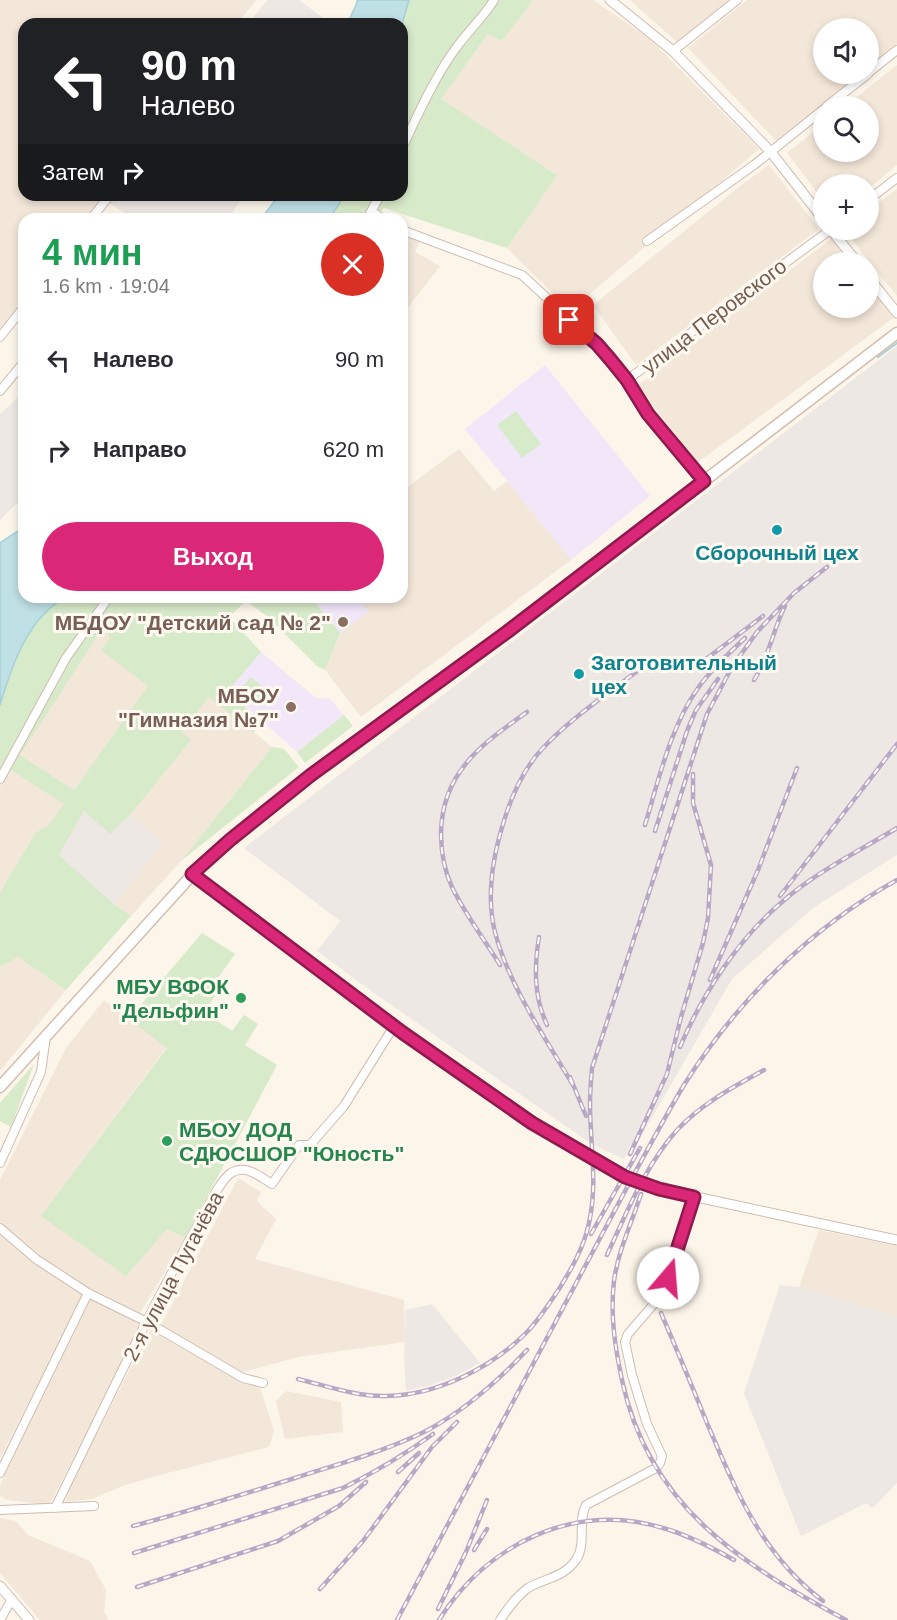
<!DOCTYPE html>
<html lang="ru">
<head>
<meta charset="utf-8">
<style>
  body { margin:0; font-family:Helvetica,sans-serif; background:#f2f2f3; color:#2b2b33; height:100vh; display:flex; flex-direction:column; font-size:22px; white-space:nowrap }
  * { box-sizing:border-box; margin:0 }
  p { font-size:20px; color:#7c7c81 }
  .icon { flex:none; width:33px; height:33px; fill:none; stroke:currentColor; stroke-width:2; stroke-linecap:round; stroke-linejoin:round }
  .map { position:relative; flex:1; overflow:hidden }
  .sheet { position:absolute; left:18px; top:213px; width:390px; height:390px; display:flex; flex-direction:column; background:#fff; border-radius:18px; box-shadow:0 3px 9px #0003 }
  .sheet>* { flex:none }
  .guide { position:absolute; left:18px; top:18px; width:390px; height:183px; border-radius:18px; box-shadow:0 3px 9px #0003; background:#202124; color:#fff; overflow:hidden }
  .buttons { position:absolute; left:813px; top:18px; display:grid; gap:12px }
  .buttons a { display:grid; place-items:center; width:66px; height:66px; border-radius:50%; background:#fff; box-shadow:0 3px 9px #0003; font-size:30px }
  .pin { position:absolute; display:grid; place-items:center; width:51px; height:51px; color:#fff; margin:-26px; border-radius:12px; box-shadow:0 3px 9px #0006 }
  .me { position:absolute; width:66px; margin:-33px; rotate:18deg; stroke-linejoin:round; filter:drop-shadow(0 0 4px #0008) }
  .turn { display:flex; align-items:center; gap:21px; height:126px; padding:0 24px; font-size:27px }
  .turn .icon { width:78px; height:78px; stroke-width:2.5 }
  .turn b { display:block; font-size:42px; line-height:51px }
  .then { display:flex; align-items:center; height:57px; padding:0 24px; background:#0003; gap:12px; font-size:22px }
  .round { display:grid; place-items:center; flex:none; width:63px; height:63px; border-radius:32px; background:#f2f2f3 }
  .headline { display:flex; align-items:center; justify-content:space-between; height:102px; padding:0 24px }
  h1 { font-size:36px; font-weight:700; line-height:45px; color:#1e9e55 }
  .cta { display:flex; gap:12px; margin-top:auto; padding:12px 24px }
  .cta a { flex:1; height:69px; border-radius:36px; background:#db2777; color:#fff; font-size:24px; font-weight:700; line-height:69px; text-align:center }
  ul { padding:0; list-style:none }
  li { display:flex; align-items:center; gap:18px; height:90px; padding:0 24px }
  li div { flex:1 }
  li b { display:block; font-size:22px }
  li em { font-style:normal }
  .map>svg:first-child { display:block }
</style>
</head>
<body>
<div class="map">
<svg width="897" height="1620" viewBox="0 0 897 1620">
  <rect width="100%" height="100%" fill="#fcf5ea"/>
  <g fill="#f3e7d9">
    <path d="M 0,0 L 256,0 L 237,24 L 24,24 L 24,195 L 104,195 L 86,219 L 24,219 L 24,303 L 0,337 Z"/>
    <path d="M 533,0 L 593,0 L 649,38 L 759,149 L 570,311 L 507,248 L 556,174 L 440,100 L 488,34 L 502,41 Z"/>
    <path d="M 630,0 L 729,0 L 677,42 Z"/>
    <path d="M 747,0 L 897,0 L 897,44 L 869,67 L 868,28 L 824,28 L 824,74 L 861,74 L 776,141 L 688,48 Z"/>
    <path d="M 897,65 L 897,165 L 869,188 L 868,184 L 824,184 L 823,200 L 787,153 L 823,124 L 824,152 L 868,152 L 868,106 L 845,106 Z"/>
    <path d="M 769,165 L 819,229 L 636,365 L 593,305 L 739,187 Z"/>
    <path d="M 897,189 L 897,296 L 844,230 L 868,230 L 869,210 Z"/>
    <path d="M 402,230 L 420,241 L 415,252 L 440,266 L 402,315 Z"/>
    <path d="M 831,239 L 849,262 L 824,262 L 824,308 L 868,308 L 869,287 L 893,318 L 697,463 L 637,386 Z"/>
    <path d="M 459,449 L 494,491 L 507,481 L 571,560 L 361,717 L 325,670 L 340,633 L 368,611 L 358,597 L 402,597 L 402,491 Z"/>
    <path d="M 104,626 L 111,638 L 102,650 L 148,686 L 74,790 L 20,755 L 77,664 Z"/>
    <path d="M 209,696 L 272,747 L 181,861 L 131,916 L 114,904 L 163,843 L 130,815 L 190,740 L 181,732 Z"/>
    <path d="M 11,770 L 65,803 L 48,826 L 36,832 L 0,892 L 0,786 Z"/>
    <path d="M 18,957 L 66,990 L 0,1071 L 0,967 Z"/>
    <path d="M 104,1000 L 167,1047 L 41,1216 L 167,1229 L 185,1238 L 140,1313 L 79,1283 L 38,1256 L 0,1222 L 0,1180 L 66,1048 Z"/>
    <path d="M 238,1178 L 261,1192 L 257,1201 L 276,1219 L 255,1259 L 404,1300 L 405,1342 L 298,1357 L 243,1372 L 161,1325 Z"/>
    <path d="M 0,1230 L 31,1259 L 84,1295 L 0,1458 Z"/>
    <path d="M 819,1230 L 897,1246 L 897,1317 L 799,1287 Z"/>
    <path d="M 91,1298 L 145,1323 L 49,1505 L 8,1500 L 0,1496 L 0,1485 Z"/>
    <path d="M 150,1330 L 242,1383 L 260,1387 L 274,1431 L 269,1447 L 164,1474 L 125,1485 L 92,1499 L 65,1502 L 71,1483 Z"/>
    <path d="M 286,1391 L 341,1402 L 343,1432 L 285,1439 L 276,1401 Z"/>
    <path d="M 0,1518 L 16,1521 L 28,1535 L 90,1561 L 106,1590 L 104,1612 L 109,1620 L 40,1620 L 0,1573 Z"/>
  </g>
  <g fill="#ede8e3">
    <path d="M 267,0 L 299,0 L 326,20 L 326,24 L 248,24 Z"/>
    <path d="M 115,195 L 243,195 L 229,219 L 135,219 L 109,203 Z"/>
    <path d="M 897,346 L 897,855 L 813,908 L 732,979 L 635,1147 L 631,1145 L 624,1159 L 593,1145 L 374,993 L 317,951 L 340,921 L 244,848 Z"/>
    <path d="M 24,392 L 24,496 L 0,520 L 0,414 Z"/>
    <path d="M 84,811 L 110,833 L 130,815 L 163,843 L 114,904 L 59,855 Z"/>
    <path d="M 780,1285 L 799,1287 L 897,1317 L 897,1483 L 873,1508 L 866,1503 L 801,1536 L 744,1393 Z"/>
    <path d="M 432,1304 L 480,1363 L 453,1377 L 431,1385 L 406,1391 L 404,1355 L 406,1310 Z"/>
  </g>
  <g fill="#f2e7f9">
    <path d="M 545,365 L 650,496 L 571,560 L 465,429 Z"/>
    <path d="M 311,597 L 358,597 L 369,611 L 340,633 Z"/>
    <path d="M 261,652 L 316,698 L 330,699 L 344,715 L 297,752 L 228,691 Z"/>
  </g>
  <g fill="#d7eac9" fill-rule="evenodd">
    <path d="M 409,0 L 533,0 L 502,41 L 488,34 L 441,99 L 557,175 L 507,248 L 384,208 L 374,219 L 329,219 L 345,195 L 402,195 L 402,24 Z"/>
    <path d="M 516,411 L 541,444 L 522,458 L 497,425 Z"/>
    <path d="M 66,597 L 311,597 L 340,633 L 325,670 L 317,666 L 268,617 L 246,601 L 229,617 L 261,652 L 228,691 L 259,720 L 254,733 L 209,697 L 182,732 L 191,740 L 130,815 L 110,834 L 84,811 L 59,855 L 114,904 L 131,916 L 66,990 L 18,957 L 0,967 L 0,892 L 36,832 L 48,826 L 64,804 L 11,770 L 0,784 L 0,705 L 5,690 L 24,640 L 47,611 ZM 104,626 L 110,638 L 101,650 L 148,686 L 74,790 L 20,755 Z"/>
    <path d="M 251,677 L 274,697 L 266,706 L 243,686 Z"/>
    <path d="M 344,715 L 353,726 L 305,763 L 297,752 Z"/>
    <path d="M 272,747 L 284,749 L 299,767 L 181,861 Z"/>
    <path d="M 202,933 L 235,954 L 218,978 L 224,983 L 204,1012 L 232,1031 L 244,1015 L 258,1024 L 245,1045 L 277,1065 L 185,1238 L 167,1229 L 126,1276 L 41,1216 L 167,1048 L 129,1019 Z"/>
    <path d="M 34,1064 L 11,1127 L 0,1121 L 0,1103 Z"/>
  </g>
  <g fill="#bfe0e5" stroke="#a6d0d7" stroke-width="1.5">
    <path d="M 357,0 L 409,0 L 402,24 L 349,24 C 350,12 357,8 357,0 Z"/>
    <path d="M 279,195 L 345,195 L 329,219 L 261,219 Z"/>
    <path d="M 24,527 L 24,597 L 66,597 C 27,618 12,666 0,705 L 0,543 Z"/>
  </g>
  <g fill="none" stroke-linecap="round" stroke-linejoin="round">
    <path stroke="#a6d0d7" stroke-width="2" d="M 878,357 L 897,343"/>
    <defs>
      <g id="minor">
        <path d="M 673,51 L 737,0"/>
        <path d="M 868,73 L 897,50"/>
        <path d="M 827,106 L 868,74"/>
        <path d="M 402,148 C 418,115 434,78 456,48 C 468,31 483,18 494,0"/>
        <path d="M 868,200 L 897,178"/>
        <path d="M 372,212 L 384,219"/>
        <path d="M 91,219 L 110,195"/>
        <path d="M 367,219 L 380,195"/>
        <path d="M 402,230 L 522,275 L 597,344 L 627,380 L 648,414 L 704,481"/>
        <path d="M 647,241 L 754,165 L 824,109"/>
        <path d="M 0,337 L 24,307"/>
        <path d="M 627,380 L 830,230"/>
        <path d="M 0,391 L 24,362"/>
        <path d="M 0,779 L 66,658 L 109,597"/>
        <path d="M 0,1163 L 41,1072 L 46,1036"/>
        <path d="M 0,1228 L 36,1259 L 88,1293 L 147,1322 L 243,1378 L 263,1383"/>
        <path d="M 0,1473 L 88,1293"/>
        <path d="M 55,1508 C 102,1413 147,1315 199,1223 C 207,1210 219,1181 231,1173 C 246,1164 259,1176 272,1184 L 299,1145 L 310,1145 L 344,1106 L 394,1026"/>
        <path d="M 0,1510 L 94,1506"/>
        <path d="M 0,1620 L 12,1599"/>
        <path d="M 500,1620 C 508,1609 516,1596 528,1588 C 545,1578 563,1578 576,1560 C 587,1544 577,1521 586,1505 L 656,1468 L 660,1463 L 662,1456 L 647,1424 L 632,1375 L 625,1342 L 628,1334 L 659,1298 L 668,1278 L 694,1197"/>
      </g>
      <g id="tertiary">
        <path d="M 610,0 L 673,51 L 770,151 L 824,220"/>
        <path d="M 831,230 L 857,262"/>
        <path d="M 868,277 L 897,313"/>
        <path d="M 192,875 C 291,950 389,1027 492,1096 C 545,1132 598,1169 659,1189 L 897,1240"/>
        <path d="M 0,1586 L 29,1620"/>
      </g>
      <path id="secondary" d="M 0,1087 L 192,875 L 230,840 L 311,775 L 507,632 L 897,333"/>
    </defs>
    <use href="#minor" stroke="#cebdb0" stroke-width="10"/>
    <use href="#tertiary" stroke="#cebdb0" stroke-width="11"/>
    <use href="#secondary" stroke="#d3bfb0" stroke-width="13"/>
    <use href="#minor" stroke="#fff" stroke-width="8"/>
    <use href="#tertiary" stroke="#fff" stroke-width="9"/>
    <use href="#secondary" stroke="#fff" stroke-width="10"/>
    <defs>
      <g id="rail">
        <path d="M 706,659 L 763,616"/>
        <path d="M 754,680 C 769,657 773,630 785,606"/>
        <path d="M 645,825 C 659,779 670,728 698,688 C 711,670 728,654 745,638"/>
        <path d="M 655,831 L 687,731 L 696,710 L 718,679"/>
        <path d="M 780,896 L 897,744"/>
        <path d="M 539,937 C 534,968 534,997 547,1025"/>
        <path d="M 500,965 C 484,939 465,914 452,887 C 444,870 441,851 441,833 C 442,772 482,744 527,712"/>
        <path d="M 710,980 L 758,870 L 797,768"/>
        <path d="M 680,1047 C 702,995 738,939 782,902 C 816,872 859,851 897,828"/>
        <path d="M 570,1077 L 586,1116"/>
        <path d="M 573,1085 C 546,1039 508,984 495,932 C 486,897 493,857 503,824 C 511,797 523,769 543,748 C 573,716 617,687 652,660"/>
        <path d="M 630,1154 L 667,1074 L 681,1017 L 703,943 L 708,918 L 711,865 L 693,803 L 693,774"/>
        <path d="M 641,1194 C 632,1222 618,1251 614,1281 C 610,1315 615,1347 622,1380 C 649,1507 740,1563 846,1620"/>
        <path d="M 591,1234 L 640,1148"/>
        <path d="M 607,1255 C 627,1212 645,1166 677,1130 C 701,1104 733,1087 764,1070"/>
        <path d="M 661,1313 C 677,1350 692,1386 707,1423 C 736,1491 762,1555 823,1601"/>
        <path d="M 298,1379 C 327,1386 357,1397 387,1396 C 437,1395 491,1368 526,1333 C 539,1320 549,1304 559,1289 C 572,1268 584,1247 589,1223 C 598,1183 590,1144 590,1104 C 590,1092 591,1080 592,1068 L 707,714 L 732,667 L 757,632 L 794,593 L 827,567"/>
        <path d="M 398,1472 L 419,1453"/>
        <path d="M 133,1526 C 187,1512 241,1495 295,1478 C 338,1464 383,1452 424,1432 C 463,1412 497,1382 527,1350"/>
        <path d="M 474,1550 L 487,1529"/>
        <path d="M 134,1553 L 343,1488 C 375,1472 404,1455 433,1434"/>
        <path d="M 137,1587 L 278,1541 L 339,1506 L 366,1482"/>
        <path d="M 320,1589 L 363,1541 L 432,1447 L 457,1422"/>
        <path d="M 438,1609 L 466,1552 L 487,1500"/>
        <path d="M 397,1620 L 632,1178 C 649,1147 666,1115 684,1085 C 736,1002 810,928 897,880"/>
        <path d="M 439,1620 C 487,1544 574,1501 663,1528 C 688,1535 711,1547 734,1560"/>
      </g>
    </defs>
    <use href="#rail" stroke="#b8a8c6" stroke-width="4.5"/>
    <use href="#rail" stroke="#fef9f1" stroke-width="2" stroke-dasharray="7" stroke-linecap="butt"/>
  </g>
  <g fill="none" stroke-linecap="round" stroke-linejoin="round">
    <defs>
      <path id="route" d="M 569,320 L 597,344 L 610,359 L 627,380 L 648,414 L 704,481 L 507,632 L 311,775 L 230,840 L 192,874 L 403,1033 L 532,1123 L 625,1177 L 659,1189 L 694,1197 L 668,1278"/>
    </defs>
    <use href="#route" stroke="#8e194d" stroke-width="15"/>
    <use href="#route" stroke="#db2777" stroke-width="10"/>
  </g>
  <g fill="#0f9aa8" stroke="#fef9f1" stroke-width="2">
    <circle cx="777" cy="530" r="6"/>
    <circle cx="579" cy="674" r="6"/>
  </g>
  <g fill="#8d6e63" stroke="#fef9f1" stroke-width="2">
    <circle cx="343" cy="622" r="6"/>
    <circle cx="291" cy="707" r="6"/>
  </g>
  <g fill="#2e9e5b" stroke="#fef9f1" stroke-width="2">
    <circle cx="241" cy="998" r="6"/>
    <circle cx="167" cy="1141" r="6"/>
  </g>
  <g text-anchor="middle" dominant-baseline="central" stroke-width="6" stroke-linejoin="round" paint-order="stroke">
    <g font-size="21" fill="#765c4e" stroke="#fef9f1">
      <text transform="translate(714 316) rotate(-37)">улица Перовского</text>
      <text transform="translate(173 1276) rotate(-62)">2-я улица Пугачёва</text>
    </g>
    <g font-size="21" font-weight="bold" fill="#0d838f" stroke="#fef9f1">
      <text x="777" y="552">Сборочный цех</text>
      <text x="591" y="662" text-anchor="start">Заготовительный<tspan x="591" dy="24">цех</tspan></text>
    </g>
    <g font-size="21" font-weight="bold" fill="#785e54" stroke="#fef9f1" text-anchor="end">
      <text x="331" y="622">МБДОУ "Детский сад № 2"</text>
      <text x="279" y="695">МБОУ<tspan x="279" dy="24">"Гимназия №7"</tspan></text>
    </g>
    <g font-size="21" font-weight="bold" fill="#27864d" stroke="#fef9f1" text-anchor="end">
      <text x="229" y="986">МБУ ВФОК<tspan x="229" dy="24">"Дельфин"</tspan></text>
      <text x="179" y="1129" text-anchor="start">МБОУ ДОД<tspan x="179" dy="24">СДЮСШОР "Юность"</tspan></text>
    </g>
  </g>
</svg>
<div class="buttons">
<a><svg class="icon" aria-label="sound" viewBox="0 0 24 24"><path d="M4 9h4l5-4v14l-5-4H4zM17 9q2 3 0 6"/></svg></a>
<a><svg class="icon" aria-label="search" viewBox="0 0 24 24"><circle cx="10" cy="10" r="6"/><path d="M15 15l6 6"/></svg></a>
<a>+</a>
<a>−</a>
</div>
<div class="pin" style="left:569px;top:320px;background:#d93025"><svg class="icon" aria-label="arrive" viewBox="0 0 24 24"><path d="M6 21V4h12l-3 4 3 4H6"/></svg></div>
<svg class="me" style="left:668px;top:1278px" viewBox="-20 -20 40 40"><circle r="19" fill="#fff"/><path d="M0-13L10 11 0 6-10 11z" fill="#db2777"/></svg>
<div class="guide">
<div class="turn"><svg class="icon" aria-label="left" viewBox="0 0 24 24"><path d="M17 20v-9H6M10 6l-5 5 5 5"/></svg><div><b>90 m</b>Налево</div></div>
<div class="then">Затем<svg class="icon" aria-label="right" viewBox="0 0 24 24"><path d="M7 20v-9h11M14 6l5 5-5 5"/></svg></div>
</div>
<section class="sheet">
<div class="headline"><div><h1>4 мин</h1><p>1.6 km · 19:04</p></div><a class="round" style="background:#d93025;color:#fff"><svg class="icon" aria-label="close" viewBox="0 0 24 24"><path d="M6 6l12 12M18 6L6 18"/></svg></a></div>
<ul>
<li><svg class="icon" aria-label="left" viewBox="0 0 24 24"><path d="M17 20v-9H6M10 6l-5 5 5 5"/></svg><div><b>Налево</b></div><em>90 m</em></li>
<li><svg class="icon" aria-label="right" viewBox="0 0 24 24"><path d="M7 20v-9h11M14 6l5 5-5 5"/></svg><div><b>Направо</b></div><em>620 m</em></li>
</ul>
<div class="cta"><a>Выход</a></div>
</section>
</div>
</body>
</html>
